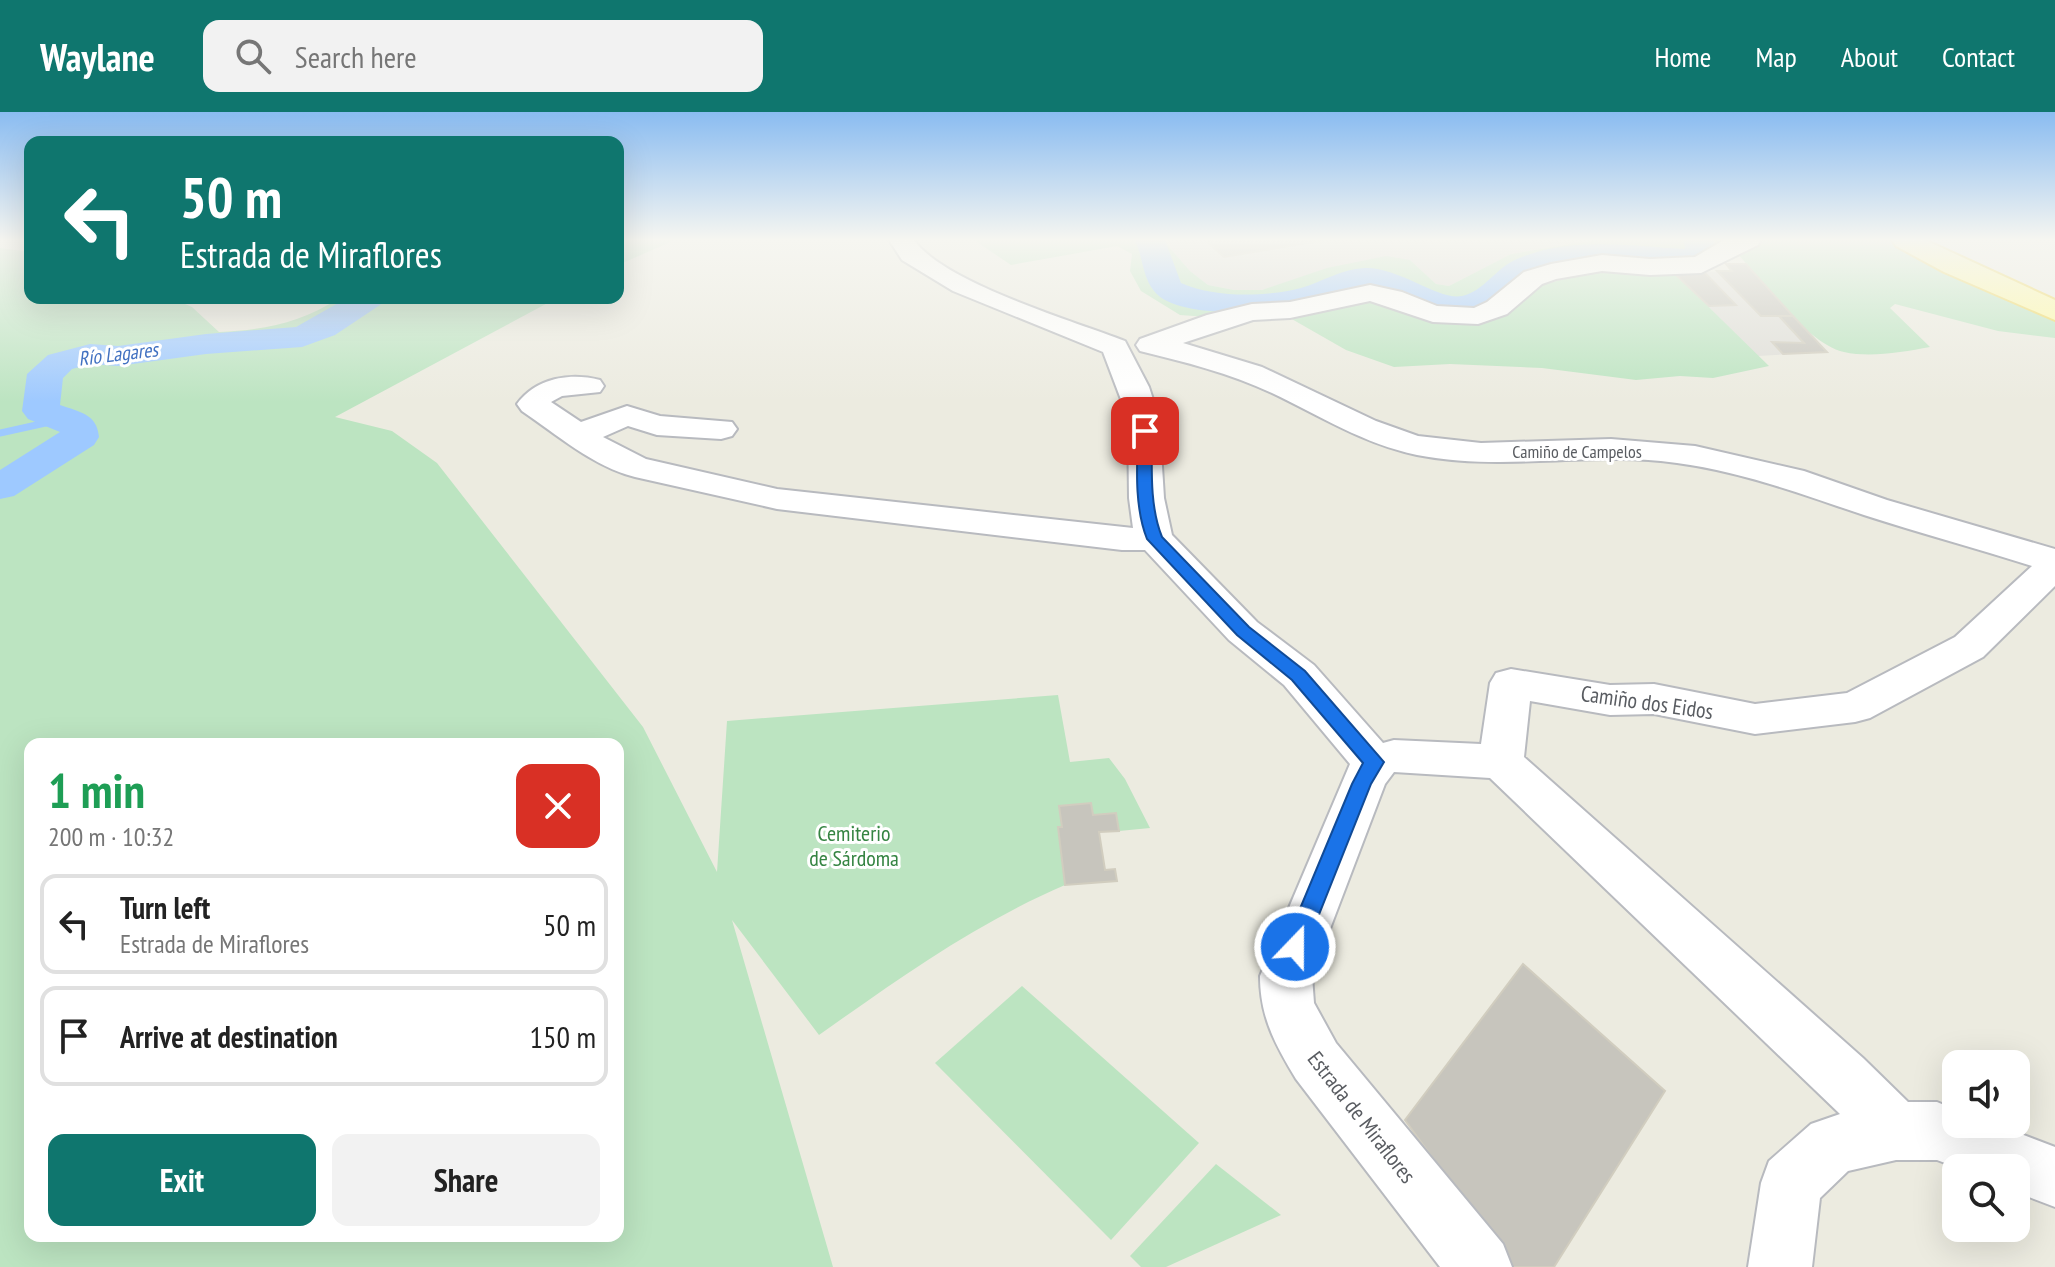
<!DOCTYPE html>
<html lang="en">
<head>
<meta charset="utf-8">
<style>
  body { margin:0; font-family:"PT Sans Narrow",sans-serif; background:#f2f2f2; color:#222; height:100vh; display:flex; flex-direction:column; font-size:30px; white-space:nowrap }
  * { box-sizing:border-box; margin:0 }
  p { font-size:26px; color:#767676 }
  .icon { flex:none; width:44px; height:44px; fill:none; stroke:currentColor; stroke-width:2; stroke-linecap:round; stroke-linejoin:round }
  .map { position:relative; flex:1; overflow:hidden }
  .side { position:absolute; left:24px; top:626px; width:600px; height:504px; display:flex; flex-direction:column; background:#fff; border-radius:16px; box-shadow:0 8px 32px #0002 }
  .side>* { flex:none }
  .guide { position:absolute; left:24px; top:24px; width:600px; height:168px; border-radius:16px; box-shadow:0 8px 32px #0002; background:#0f766e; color:#fff; overflow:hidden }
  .buttons { position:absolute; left:1942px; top:938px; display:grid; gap:16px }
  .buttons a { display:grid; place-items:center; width:88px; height:88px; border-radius:16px; background:#fff; box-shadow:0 8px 32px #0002; font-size:40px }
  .pin { position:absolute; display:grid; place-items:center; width:68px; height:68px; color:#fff; margin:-34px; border-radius:16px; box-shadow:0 4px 12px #0006 }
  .me { position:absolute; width:88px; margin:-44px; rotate:22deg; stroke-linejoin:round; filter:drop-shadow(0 0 6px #0008) }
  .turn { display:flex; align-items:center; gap:28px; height:168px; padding:0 24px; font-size:36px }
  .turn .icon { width:104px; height:104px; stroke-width:2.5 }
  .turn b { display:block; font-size:56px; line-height:68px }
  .round { display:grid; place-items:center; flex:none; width:84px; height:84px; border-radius:16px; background:#f2f2f2 }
  .summary { display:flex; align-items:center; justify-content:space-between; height:136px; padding:0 24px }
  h1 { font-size:48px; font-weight:700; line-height:60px; color:#1e9e55 }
  .cta { display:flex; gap:16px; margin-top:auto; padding:16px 24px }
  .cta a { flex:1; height:92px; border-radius:16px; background:#0f766e; color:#fff; font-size:32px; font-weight:700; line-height:92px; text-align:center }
  .cta a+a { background:#f2f2f2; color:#222 }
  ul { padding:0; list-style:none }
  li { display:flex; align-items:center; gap:24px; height:100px; margin:0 16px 12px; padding:0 8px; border:4px solid #e0e0e0; border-radius:16px }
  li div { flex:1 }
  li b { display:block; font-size:30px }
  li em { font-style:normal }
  header { display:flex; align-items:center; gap:48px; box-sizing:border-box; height:112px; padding:0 40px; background:#0f766e; color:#fff }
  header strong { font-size:38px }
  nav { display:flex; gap:44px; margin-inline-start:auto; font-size:28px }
  .search { width:560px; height:72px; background:#f2f2f2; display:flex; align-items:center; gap:20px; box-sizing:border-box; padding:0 28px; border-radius:16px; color:#767676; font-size:30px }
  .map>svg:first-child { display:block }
</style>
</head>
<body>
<header>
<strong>Waylane</strong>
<div class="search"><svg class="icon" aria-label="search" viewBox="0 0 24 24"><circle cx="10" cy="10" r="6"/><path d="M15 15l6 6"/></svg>Search here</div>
<nav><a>Home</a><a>Map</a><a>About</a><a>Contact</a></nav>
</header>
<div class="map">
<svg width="2055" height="1155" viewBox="0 0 2055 1155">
  <rect width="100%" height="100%" fill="#ecebe0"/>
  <g fill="#dfded8">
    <path d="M 1163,128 L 1596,128 L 1511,142 L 1449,174 L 1436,172 L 1410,148 L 1293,168 L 1262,178 L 1234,178 L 1208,173 L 1190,159 Z"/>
    <path d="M 1726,152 L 1746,152 L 1827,240 L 1758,244 L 1674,161 L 1731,159 Z"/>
  </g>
  <g fill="#bce4c1" fill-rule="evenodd">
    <path d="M 618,128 L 675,128 L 618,153 Z"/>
    <path d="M 974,128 L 1163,128 L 1190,159 L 1208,173 L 1234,178 L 1262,178 L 1327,156 L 1386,144 L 1410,148 L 1436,172 L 1449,174 L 1511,142 L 1596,128 L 1893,128 L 2037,198 L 2055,210 L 2055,226 L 1998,219 L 1895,192 L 1890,196 L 1930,235 C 1903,240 1870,246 1844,240 C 1806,231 1762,168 1736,140 L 1726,134 L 1699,129 L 1716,136 L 1691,150 L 1591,146 L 1557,151 L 1525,162 L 1504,181 L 1471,196 L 1450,197 L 1412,185 L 1385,170 L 1360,169 L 1291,195 L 1208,205 L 1180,203 L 1141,179 L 1130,159 L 1132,142 L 1117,134 L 1011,153 Z"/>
    <path d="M 0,136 L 30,140 L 30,186 L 171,186 L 192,195 L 219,220 C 264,218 301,211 339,186 L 557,186 L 335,305 L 392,319 L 437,351 L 643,615 L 717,760 L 727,609 L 1058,583 L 1070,650 L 1109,646 L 1125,667 L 1150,716 L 1119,719 L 1116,701 L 1093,703 L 1091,691 L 1059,694 L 1062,715 L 1058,716 L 1065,773 C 976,811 898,867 819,923 L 732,808 L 833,1155 L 0,1155 ZM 30,632 L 618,632 L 618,1124 L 30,1124 Z"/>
    <path d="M 1598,157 L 1674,161 L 1769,254 L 1713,266 L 1680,264 L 1636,268 L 1542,256 L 1450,252 L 1394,255 L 1346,238 L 1290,206 L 1367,188 L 1488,208 L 1511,200 L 1525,185 L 1543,173 Z"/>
    <path d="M 1022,874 L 1199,1031 L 1111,1128 L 935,951 Z"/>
    <path d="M 1216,1052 L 1281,1103 L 1166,1155 L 1141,1155 L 1130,1144 Z"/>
  </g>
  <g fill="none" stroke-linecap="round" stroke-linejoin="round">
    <path stroke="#9ec9ff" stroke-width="7" d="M 0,321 L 59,308"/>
    <g fill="#9ec9ff" fill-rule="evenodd">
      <path d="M 1135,128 L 1165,128 L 1181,171 C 1214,186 1266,185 1301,176 C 1322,170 1341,157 1364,156 C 1398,154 1439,189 1462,184 C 1483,180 1497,155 1517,147 C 1571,124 1628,134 1685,137 L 1684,128 L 1714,128 C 1714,136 1717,145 1710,151 C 1693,164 1635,151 1613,150 C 1593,149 1572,149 1553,155 C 1520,164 1503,195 1469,202 C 1432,211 1406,177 1371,175 C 1351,173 1333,187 1313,192 C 1280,201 1177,209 1154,179 C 1142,164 1143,145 1135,128 Z"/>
      <path d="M 347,186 L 385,186 L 380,193 L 335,223 L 302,235 L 206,242 L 118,254 L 91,252 L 72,257 L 63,266 L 60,293 C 80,300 97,302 99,325 L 94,333 L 14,384 L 0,387 L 0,358 L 60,320 L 28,307 L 22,299 L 27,262 L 48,243 L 90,232 L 118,234 L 206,222 L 296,215 Z"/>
    </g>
  </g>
  <g fill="#c7c5bd" stroke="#d1cdbf" stroke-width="2">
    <path d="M 1205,128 L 1326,128 L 1224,145 Z"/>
    <path d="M 1726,152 L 1746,152 L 1793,204 L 1761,204 L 1717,159 L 1732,159 Z"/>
    <path d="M 1703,159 L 1736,193 L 1709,194 L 1674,161 Z"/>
    <path d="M 1779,204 L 1793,204 L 1827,240 L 1783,242 L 1772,230 L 1804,231 Z"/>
    <path d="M 1091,691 L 1093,703 L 1116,701 L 1119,719 L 1099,720 L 1105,758 L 1115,757 L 1117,769 L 1065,773 L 1058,715 L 1062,715 L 1059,694 Z"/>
    <path d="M 1523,852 L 1665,979 L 1554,1155 L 1512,1155 L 1405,1008 Z"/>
  </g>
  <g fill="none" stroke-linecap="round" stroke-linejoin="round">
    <defs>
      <path id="minor" d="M 889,128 L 914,128 C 944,171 1074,209 1125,229 L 1149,275 L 1159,306 L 1164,386 L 1172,423 L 1257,510 L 1314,553 L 1383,631 L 1394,628 L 1481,632 L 1490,571 L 1496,561 L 1511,557 L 1610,573 L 1654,572 L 1755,592 L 1847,581 L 1955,525 L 2032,454 C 1976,436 1919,421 1864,403 C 1801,382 1743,360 1677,351 C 1591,339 1503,360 1417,343 C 1364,332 1320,304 1272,281 C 1229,261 1185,250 1140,239 L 1136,233 L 1140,227 L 1207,203 L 1252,192 L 1290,190 L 1370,173 L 1402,180 L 1437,194 L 1474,196 L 1487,190 L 1524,160 L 1551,152 L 1602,143 L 1650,147 L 1695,145 L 1724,128 L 1761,128 L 1758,133 L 1701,161 L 1650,163 L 1602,159 L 1556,167 L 1542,172 L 1507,202 L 1478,212 L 1433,210 L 1370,189 L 1290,206 L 1253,208 L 1183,231 L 1262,255 L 1376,309 L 1418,324 L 1481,331 L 1611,327 L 1695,334 L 1804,359 L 1887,388 L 2055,437 L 2055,474 L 1983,545 L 1870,606 L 1855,610 L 1755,622 L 1654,602 L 1610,603 L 1530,589 L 1524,645 L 1863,946 L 1908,990 L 1937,990 L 1956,998 L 1956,1012 L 1995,1012 L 2055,1035 L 2055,1095 L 2016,1080 L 2016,1056 L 1958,1056 L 1937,1048 L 1896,1048 L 1848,1059 L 1820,1086 L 1812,1155 L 1748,1155 L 1761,1071 L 1769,1049 L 1811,1012 L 1840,1002 L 1490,666 L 1394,660 L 1385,672 L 1312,864 L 1314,891 L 1336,931 L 1503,1132 L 1512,1155 L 1440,1155 L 1296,967 C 1275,932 1260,905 1260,864 L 1350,652 L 1284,573 L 1229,528 L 1145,438 L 1122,438 L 777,397 L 635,365 C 594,355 556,322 522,299 L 517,292 C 536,266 570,260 600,268 L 604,274 L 600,280 L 562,284 L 551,290 L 581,310 L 627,294 L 660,304 L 732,310 L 737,317 L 732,324 L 721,327 L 657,323 L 628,314 L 603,325 L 646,347 L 777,377 L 1133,416 L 1129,386 L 1128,306 L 1103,240 L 953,179 L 902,148 Z"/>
      <path id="major" d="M 1892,128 L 1925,128 L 2055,188 L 2055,208 L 1944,160 L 1896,134 Z"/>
    </defs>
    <use href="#minor" stroke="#b8babf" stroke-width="4"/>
    <use href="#major" stroke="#f0d755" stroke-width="4"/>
    <use href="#minor" fill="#fff" fill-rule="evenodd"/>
    <use href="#major" fill="#fffaa3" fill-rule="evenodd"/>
  </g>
  <linearGradient id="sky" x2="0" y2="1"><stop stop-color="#8abcf1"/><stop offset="0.44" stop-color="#f6f6f1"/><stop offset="1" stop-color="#f6f6f1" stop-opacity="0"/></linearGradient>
  <rect width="2055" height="290" fill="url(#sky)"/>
  <path fill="#1a73e8" stroke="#114b97" stroke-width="2" d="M 1145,314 L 1152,319 C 1152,353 1149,393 1162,425 L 1249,515 L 1305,559 L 1384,650 L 1371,672 L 1306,835 L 1303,842 L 1295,845 L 1287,842 L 1284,835 L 1352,672 L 1363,651 L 1292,568 L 1237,523 L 1147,427 C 1134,394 1137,354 1138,319 Z"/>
  <g text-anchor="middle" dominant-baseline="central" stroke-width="6" stroke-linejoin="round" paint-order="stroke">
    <g font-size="18" fill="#595c61" stroke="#fff">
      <text x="1577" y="339">Camiño de Campelos</text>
    </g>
    <g font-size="20" font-style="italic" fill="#4171c1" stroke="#fff">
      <text transform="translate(118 242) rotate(-7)">Río Lagares</text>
    </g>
    <g font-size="22" fill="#595c61" stroke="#fff">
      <text transform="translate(1647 590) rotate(8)">Camiño dos Eidos</text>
      <text transform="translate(1362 1005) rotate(52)">Estrada de Miraflores</text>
    </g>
    <g font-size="22" fill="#358442" stroke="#fff">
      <text x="854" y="721">Cemiterio<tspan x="854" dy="25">de Sárdoma</tspan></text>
    </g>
  </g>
</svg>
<div class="buttons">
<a><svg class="icon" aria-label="sound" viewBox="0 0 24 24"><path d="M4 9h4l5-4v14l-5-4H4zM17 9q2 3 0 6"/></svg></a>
<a><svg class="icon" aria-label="search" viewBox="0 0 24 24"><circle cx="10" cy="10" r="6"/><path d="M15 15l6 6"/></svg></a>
</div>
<div class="pin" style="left:1145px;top:319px;background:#d93025"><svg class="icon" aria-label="arrive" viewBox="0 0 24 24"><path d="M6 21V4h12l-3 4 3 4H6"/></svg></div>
<svg class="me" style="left:1295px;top:835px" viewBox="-20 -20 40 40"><circle r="17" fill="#1a73e8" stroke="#fff" stroke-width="3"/><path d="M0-11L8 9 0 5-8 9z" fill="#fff"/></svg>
<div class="guide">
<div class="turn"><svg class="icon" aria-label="left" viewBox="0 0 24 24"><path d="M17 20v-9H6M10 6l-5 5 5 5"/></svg><div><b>50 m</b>Estrada de Miraflores</div></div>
</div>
<section class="side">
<div class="summary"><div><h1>1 min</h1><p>200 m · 10:32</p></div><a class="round" style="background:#d93025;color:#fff"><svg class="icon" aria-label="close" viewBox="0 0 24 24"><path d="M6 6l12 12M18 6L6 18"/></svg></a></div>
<ul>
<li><svg class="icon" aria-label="left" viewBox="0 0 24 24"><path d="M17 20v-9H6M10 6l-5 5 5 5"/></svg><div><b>Turn left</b><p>Estrada de Miraflores</p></div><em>50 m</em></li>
<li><svg class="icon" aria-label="arrive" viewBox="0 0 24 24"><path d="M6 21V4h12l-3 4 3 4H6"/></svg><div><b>Arrive at destination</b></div><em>150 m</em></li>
</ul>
<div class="cta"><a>Exit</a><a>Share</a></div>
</section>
</div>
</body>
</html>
